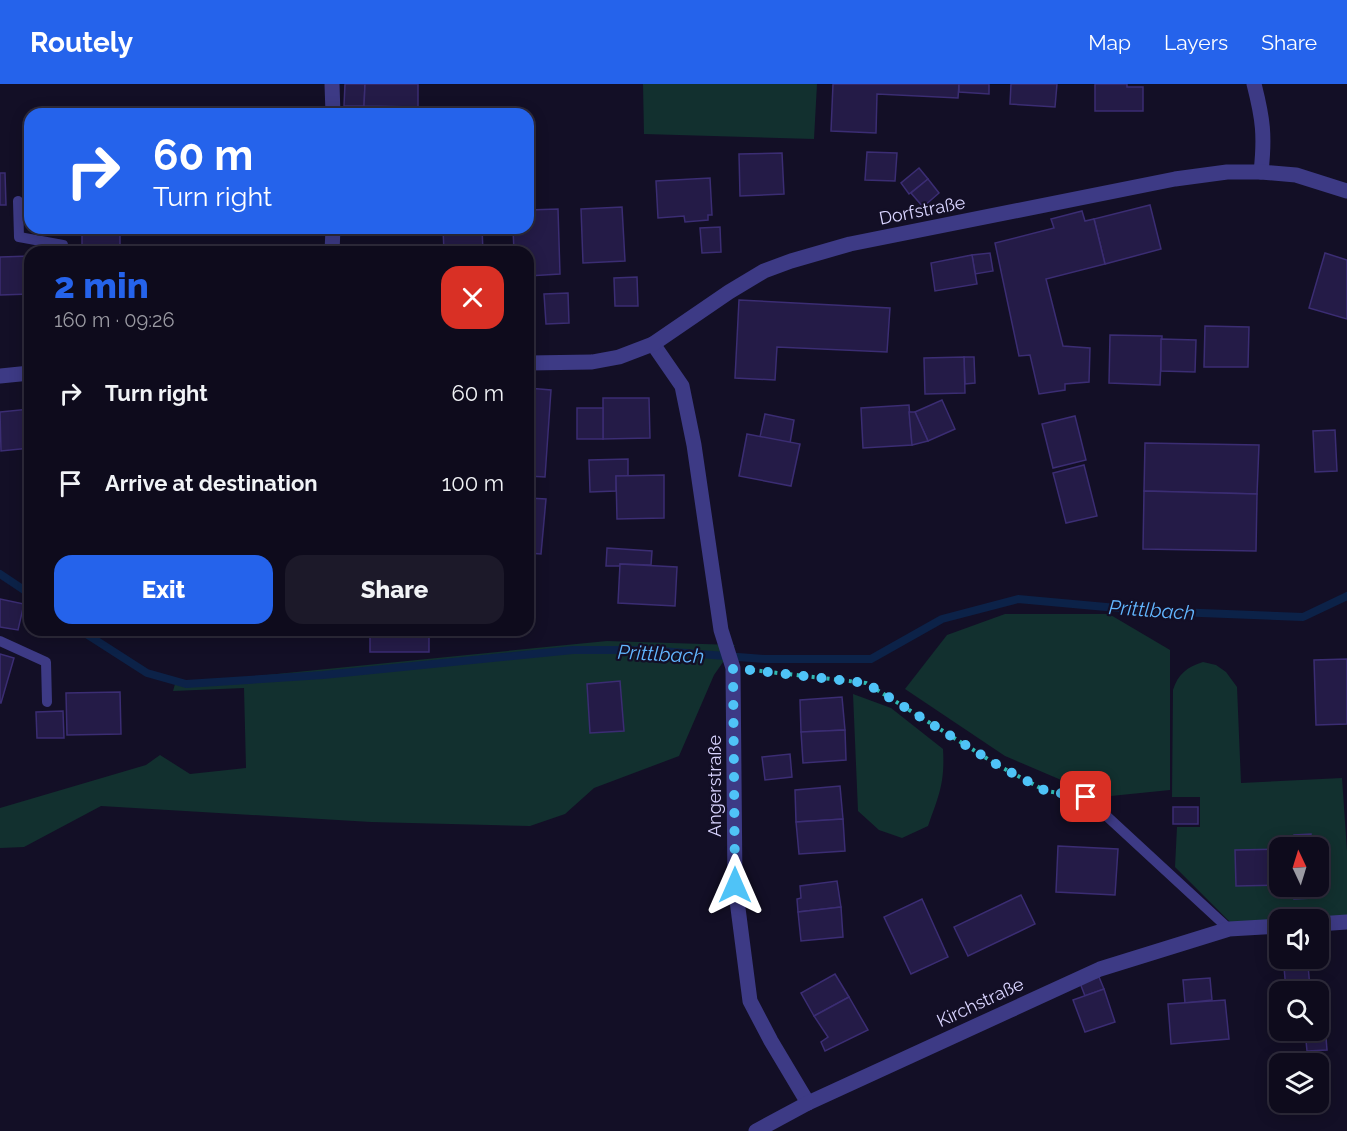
<!DOCTYPE html>
<html lang="en">
<head>
<meta charset="utf-8">
<style>
  body { margin:0; font-family:Raleway,sans-serif; background:#1c1929; color:#f1f3f6; height:100vh; display:flex; flex-direction:column; font-size:22px; white-space:nowrap }
  * { box-sizing:border-box; margin:0 }
  p { font-size:20px; color:#9b9ba3 }
  .icon { flex:none; width:33px; height:33px; fill:none; stroke:currentColor; stroke-width:2; stroke-linecap:round; stroke-linejoin:round }
  .map { position:relative; flex:1; overflow:hidden }
  .details { position:absolute; left:24px; top:162px; width:510px; height:390px; display:flex; flex-direction:column; background:#0e0b1c; border-radius:18px; box-shadow:0 3px 15px #0003,0 0 0 2px #2e2b3b }
  .details>* { flex:none }
  .hud { position:absolute; left:24px; top:24px; width:510px; height:126px; border-radius:18px; box-shadow:0 3px 15px #0003,0 0 0 2px #2e2b3b; background:#2563eb; color:#fff; overflow:hidden }
  .needle { width:39px; rotate:356deg }
  .fabs { position:absolute; left:1269px; top:753px; display:grid; gap:12px }
  .fabs a { display:grid; place-items:center; width:60px; height:60px; border-radius:12px; background:#0e0b1c; box-shadow:0 3px 15px #0003,0 0 0 2px #2e2b3b; font-size:30px }
  .pin { position:absolute; display:grid; place-items:center; width:51px; height:51px; color:#fff; margin:-26px; border-radius:12px; box-shadow:0 3px 9px #0006 }
  .me { position:absolute; width:66px; margin:-33px; rotate:0deg; stroke-linejoin:round; filter:drop-shadow(0 0 4px #0008) }
  .turn { display:flex; align-items:center; gap:21px; height:126px; padding:0 30px; font-size:27px }
  .turn .icon { width:78px; height:78px; stroke-width:2.5 }
  .turn b { display:block; font-size:42px; line-height:51px }
  .round { display:grid; place-items:center; flex:none; width:63px; height:63px; border-radius:18px; background:#1c1929 }
  .summary { display:flex; align-items:center; justify-content:space-between; height:102px; padding:0 30px }
  h1 { font-size:36px; font-weight:800; line-height:45px; color:#2563eb }
  .button { display:flex; gap:12px; margin-top:auto; padding:12px 30px }
  .button a { flex:1; height:69px; border-radius:18px; background:#2563eb; color:#fff; font-size:24px; font-weight:800; line-height:69px; text-align:center }
  .button a+a { background:#1c1929; color:#f1f3f6 }
  ul { padding:0; list-style:none }
  li { display:flex; align-items:center; gap:18px; height:90px; padding:0 30px }
  li div { flex:1 }
  li b { display:block; font-size:22px }
  li em { font-style:normal }
  header { display:flex; align-items:center; gap:36px; box-sizing:border-box; height:84px; padding:0 30px; background:#2563eb; color:#fff }
  header strong { font-size:28px }
  nav { display:flex; gap:33px; margin-inline-start:auto; font-size:21px }
  .map>svg:first-child { display:block }
</style>
</head>
<body>
<header>
<strong>Routely</strong>
<nav><a>Map</a><a>Layers</a><a>Share</a></nav>
</header>
<div class="map">
<svg width="1347" height="1047" viewBox="0 0 1347 1047">
  <rect width="100%" height="100%" fill="#130f26"/>
  <g fill="#12302f" fill-rule="evenodd">
    <path d="M 643,0 L 817,0 L 814,55 L 644,50 Z"/>
    <path d="M 1005,530 L 1109,530 L 1170,566 L 1170,706 L 1101,713 L 1005,672 L 905,605 L 947,551 Z"/>
    <path d="M 607,557 L 735,561 L 714,591 L 679,672 L 594,704 L 565,730 L 530,742 L 371,738 L 101,722 L 24,763 L 0,764 L 0,724 L 146,681 L 160,671 L 190,690 L 246,684 L 244,604 L 173,607 L 175,600 Z"/>
    <path d="M 1203,578 L 1216,581 L 1226,588 L 1237,603 L 1241,699 L 1342,694 L 1347,767 L 1347,834 L 1280,836 L 1233,841 L 1175,783 L 1177,743 L 1200,743 L 1200,713 L 1172,713 L 1173,606 C 1178,590 1187,583 1203,578 ZM 1280,764 L 1318,764 L 1318,802 L 1280,802 Z"/>
    <path d="M 853,610 L 891,624 L 943,665 C 945,699 939,711 928,742 L 902,754 L 879,746 L 858,727 Z"/>
  </g>
  <g fill="none" stroke-linecap="round" stroke-linejoin="round">
    <g stroke="#0c2248" stroke-width="8">
      <path d="M 0,490 L 30,510"/>
      <path d="M 80,546 L 147,589 L 186,600 L 323,591 L 573,566 L 648,566 L 765,575 L 871,575 L 942,535 L 1018,515 L 1150,527 L 1303,533 L 1347,512"/>
    </g>
  </g>
  <g fill="#241b47" stroke="#3b2d73" stroke-width="1.5">
    <path d="M 345,0 L 365,0 L 364,22 L 344,22 Z"/>
    <path d="M 365,0 L 418,0 L 418,23 L 364,22 Z"/>
    <path d="M 833,0 L 959,0 L 958,14 L 877,10 L 876,49 L 831,47 Z"/>
    <path d="M 959,0 L 989,0 L 989,10 L 959,8 Z"/>
    <path d="M 1011,0 L 1057,0 L 1055,23 L 1010,20 Z"/>
    <path d="M 1095,0 L 1127,0 L 1127,3 L 1143,3 L 1143,27 L 1095,27 Z"/>
    <path d="M 867,68 L 897,69 L 895,97 L 865,96 Z"/>
    <path d="M 782,69 L 784,110 L 740,112 L 739,70 Z"/>
    <path d="M 919,84 L 928,95 L 909,110 L 901,99 Z"/>
    <path d="M 0,89 L 5,89 L 6,121 L 0,121 Z"/>
    <path d="M 710,94 L 712,131 L 708,131 L 708,136 L 685,138 L 684,132 L 658,134 L 656,97 Z"/>
    <path d="M 25,95 L 30,95 L 30,127 L 26,128 Z"/>
    <path d="M 928,95 L 939,109 L 923,123 L 911,109 Z"/>
    <path d="M 1150,121 L 1161,165 L 1105,180 L 1094,135 Z"/>
    <path d="M 622,123 L 625,177 L 583,179 L 581,125 Z"/>
    <path d="M 558,125 L 560,190 L 528,192 L 528,168 L 514,168 L 513,144 L 528,144 L 528,126 Z"/>
    <path d="M 1082,127 L 1085,137 L 1094,135 L 1105,180 L 1046,195 L 1063,262 L 1090,264 L 1089,298 L 1065,300 L 1065,306 L 1039,310 L 1030,271 L 1019,272 L 995,159 L 1054,144 L 1051,135 Z"/>
    <path d="M 720,143 L 721,168 L 702,169 L 700,144 Z"/>
    <path d="M 82,144 L 120,144 L 120,164 L 82,165 Z"/>
    <path d="M 443,144 L 482,144 L 483,168 L 444,168 Z"/>
    <path d="M 202,161 L 202,168 L 157,168 L 157,162 Z"/>
    <path d="M 157,162 L 157,168 L 76,168 L 76,166 L 82,165 Z"/>
    <path d="M 990,169 L 993,187 L 975,190 L 972,171 Z"/>
    <path d="M 1325,169 L 1347,176 L 1347,235 L 1309,224 Z"/>
    <path d="M 972,171 L 977,200 L 935,207 L 931,179 Z"/>
    <path d="M 30,172 L 30,210 L 0,211 L 0,173 Z"/>
    <path d="M 637,193 L 638,222 L 615,222 L 614,194 Z"/>
    <path d="M 568,209 L 569,239 L 546,240 L 544,210 Z"/>
    <path d="M 739,216 L 890,224 L 887,268 L 777,263 L 775,296 L 735,294 Z"/>
    <path d="M 1205,242 L 1249,243 L 1248,283 L 1204,283 Z"/>
    <path d="M 1110,251 L 1162,252 L 1160,301 L 1109,299 Z"/>
    <path d="M 1161,255 L 1196,256 L 1195,288 L 1161,287 Z"/>
    <path d="M 964,273 L 974,273 L 975,299 L 965,300 Z"/>
    <path d="M 964,273 L 965,309 L 925,310 L 924,274 Z"/>
    <path d="M 528,304 L 551,306 L 545,393 L 528,392 Z"/>
    <path d="M 603,314 L 649,314 L 650,354 L 603,355 Z"/>
    <path d="M 942,316 L 955,345 L 928,357 L 915,328 Z"/>
    <path d="M 909,321 L 912,361 L 863,364 L 861,324 Z"/>
    <rect x="577" y="324" width="26" height="31"/>
    <path d="M 30,325 L 30,364 L 1,367 L 0,328 Z"/>
    <path d="M 909,328 L 915,328 L 928,357 L 912,361 Z"/>
    <path d="M 765,330 L 794,336 L 790,359 L 760,353 Z"/>
    <path d="M 1075,332 L 1086,376 L 1053,384 L 1042,340 Z"/>
    <path d="M 1335,346 L 1337,387 L 1315,388 L 1313,347 Z"/>
    <path d="M 747,350 L 800,360 L 791,402 L 739,392 Z"/>
    <path d="M 1145,359 L 1259,361 L 1257,410 L 1144,407 Z"/>
    <path d="M 628,375 L 628,392 L 616,392 L 616,407 L 590,408 L 589,376 Z"/>
    <path d="M 1084,381 L 1097,432 L 1066,439 L 1053,389 Z"/>
    <path d="M 664,391 L 664,434 L 617,435 L 616,392 Z"/>
    <path d="M 1144,407 L 1257,410 L 1256,467 L 1143,465 Z"/>
    <path d="M 528,414 L 546,415 L 541,470 L 528,469 Z"/>
    <path d="M 607,464 L 652,467 L 651,481 L 620,480 L 620,482 L 606,482 Z"/>
    <path d="M 620,480 L 677,483 L 675,522 L 618,519 Z"/>
    <path d="M 0,515 L 24,520 L 18,546 L 0,543 Z"/>
    <path d="M 158,546 L 233,546 L 233,549 Z"/>
    <rect x="370" y="546" width="59" height="22"/>
    <path d="M 0,570 L 14,574 L 1,619 L 0,619 Z"/>
    <path d="M 1347,575 L 1347,640 L 1316,641 L 1314,576 Z"/>
    <path d="M 620,597 L 624,647 L 590,649 L 587,600 Z"/>
    <path d="M 120,608 L 121,650 L 67,651 L 66,609 Z"/>
    <path d="M 842,613 L 845,646 L 801,648 L 800,616 Z"/>
    <path d="M 63,627 L 64,654 L 37,654 L 36,628 Z"/>
    <path d="M 845,646 L 846,676 L 803,679 L 801,648 Z"/>
    <path d="M 790,670 L 792,693 L 765,696 L 762,673 Z"/>
    <path d="M 840,702 L 843,735 L 796,738 L 795,706 Z"/>
    <rect x="1173" y="723" width="25" height="17"/>
    <path d="M 843,735 L 845,767 L 799,770 L 796,738 Z"/>
    <path d="M 1311,750 L 1311,764 L 1294,764 L 1294,751 Z"/>
    <path d="M 1058,762 L 1118,765 L 1115,811 L 1056,808 Z"/>
    <path d="M 1280,765 L 1280,801 L 1236,802 L 1235,766 Z"/>
    <path d="M 1318,770 L 1327,775 L 1327,792 L 1321,796 L 1318,796 Z"/>
    <path d="M 837,797 L 841,823 L 798,828 L 797,815 L 801,814 L 800,802 Z"/>
    <path d="M 1294,802 L 1312,802 L 1313,814 L 1294,815 Z"/>
    <path d="M 1021,811 L 1035,840 L 968,872 L 954,843 Z"/>
    <path d="M 922,815 L 948,873 L 911,890 L 884,833 Z"/>
    <path d="M 841,823 L 843,853 L 801,857 L 798,828 Z"/>
    <path d="M 1308,881 L 1310,904 L 1286,906 L 1284,883 Z"/>
    <path d="M 835,890 L 849,913 L 814,932 L 801,909 Z"/>
    <path d="M 1099,893 L 1104,905 L 1085,912 L 1080,899 Z"/>
    <path d="M 1210,894 L 1212,916 L 1185,919 L 1183,896 Z"/>
    <path d="M 1322,903 L 1327,966 L 1307,967 L 1305,946 L 1318,946 L 1318,908 L 1280,908 L 1280,944 L 1272,945 L 1269,908 Z"/>
    <path d="M 1104,905 L 1115,938 L 1085,948 L 1073,916 Z"/>
    <path d="M 849,913 L 868,946 L 825,967 L 821,958 L 828,953 L 814,932 Z"/>
    <path d="M 1225,916 L 1229,955 L 1171,960 L 1168,920 Z"/>
  </g>
  <g fill="none" stroke-linecap="round" stroke-linejoin="round">
    <path stroke="#2fb8b0" stroke-width="4" stroke-dasharray="3 4.5" stroke-linecap="butt" d="M 752,586 L 866,599 L 999,682 L 1046,707 L 1071,711"/>
    <g stroke="#3d3a85" stroke-width="10">
      <path d="M 18,117 L 19,153 L 63,161 L 63,168"/>
      <path d="M 0,557 L 46,578 L 47,618"/>
      <path d="M 1086,713 L 1229,845"/>
    </g>
    <g stroke="#3d3a85" stroke-width="15">
      <path d="M 332,0 L 333,30"/>
      <path d="M 1254,0 C 1263,35 1265,52 1261,88"/>
      <path d="M 332,168 L 333,144"/>
      <path d="M 653,260 L 682,302 L 694,361 L 721,546 L 733,584 L 735,801 L 750,917 L 771,957 L 808,1019"/>
      <path d="M 528,279 L 592,278 L 619,273 L 653,260 L 729,208 L 764,187 L 791,177 L 850,160 L 1175,95 L 1227,88 L 1261,88 L 1296,91 L 1347,107"/>
      <path d="M 0,292 L 30,289"/>
      <path d="M 1318,840 L 1347,838"/>
      <path d="M 756,1047 L 808,1019 L 1100,885 L 1229,845 L 1280,842"/>
    </g>
  </g>
  <g fill="none" stroke-linecap="round" stroke-linejoin="round">
    <path stroke="#4fc3f7" stroke-width="10" stroke-dasharray="0 18" d="M 735,801 L 733,584 L 866,599 L 999,682 L 1046,707 L 1086,713"/>
  </g>
  <g text-anchor="middle" dominant-baseline="central" stroke-width="4.5" stroke-linejoin="round" paint-order="stroke">
    <g font-size="18" fill="#d9d4ff" stroke="#130f26">
      <text transform="translate(922 126) rotate(-11)">Dorfstraße</text>
      <text transform="translate(714 702) rotate(-90)">Angerstraße</text>
      <text transform="translate(980 918) rotate(-25)">Kirchstraße</text>
    </g>
    <g font-size="20" font-style="italic" fill="#62b6ff" stroke="#130f26">
      <text transform="translate(1152 526) rotate(4)">Prittlbach</text>
      <text transform="translate(661 570) rotate(3)">Prittlbach</text>
    </g>
  </g>
</svg>
<div class="fabs">
<a><svg class="needle" viewBox="-14 -14 28 28"><path d="M0-13l5 13h-10z" fill="#e53935"/><path d="M0 13l5-13h-10z" fill="#9b9ba3"/></svg></a>
<a><svg class="icon" aria-label="sound" viewBox="0 0 24 24"><path d="M4 9h4l5-4v14l-5-4H4zM17 9q2 3 0 6"/></svg></a>
<a><svg class="icon" aria-label="search" viewBox="0 0 24 24"><circle cx="10" cy="10" r="6"/><path d="M15 15l6 6"/></svg></a>
<a><svg class="icon" aria-label="layers" viewBox="0 0 24 24"><path d="M12 4l9 5-9 5-9-5zM3 14l9 5 9-5"/></svg></a>
</div>
<div class="pin" style="left:1086px;top:713px;background:#d93025"><svg class="icon" aria-label="arrive" viewBox="0 0 24 24"><path d="M6 21V4h12l-3 4 3 4H6"/></svg></div>
<svg class="me" style="left:735px;top:801px" viewBox="-20 -20 40 40"><path d="M0-17L14 15 0 8-14 15z" fill="#4fc3f7" stroke="#fff" stroke-width="4"/></svg>
<div class="hud">
<div class="turn"><svg class="icon" aria-label="right" viewBox="0 0 24 24"><path d="M7 20v-9h11M14 6l5 5-5 5"/></svg><div><b>60 m</b>Turn right</div></div>
</div>
<section class="details">
<div class="summary"><div><h1>2 min</h1><p>160 m · 09:26</p></div><a class="round" style="background:#d93025;color:#fff"><svg class="icon" aria-label="close" viewBox="0 0 24 24"><path d="M6 6l12 12M18 6L6 18"/></svg></a></div>
<ul>
<li><svg class="icon" aria-label="right" viewBox="0 0 24 24"><path d="M7 20v-9h11M14 6l5 5-5 5"/></svg><div><b>Turn right</b></div><em>60 m</em></li>
<li><svg class="icon" aria-label="arrive" viewBox="0 0 24 24"><path d="M6 21V4h12l-3 4 3 4H6"/></svg><div><b>Arrive at destination</b></div><em>100 m</em></li>
</ul>
<div class="button"><a>Exit</a><a>Share</a></div>
</section>
</div>
</body>
</html>
